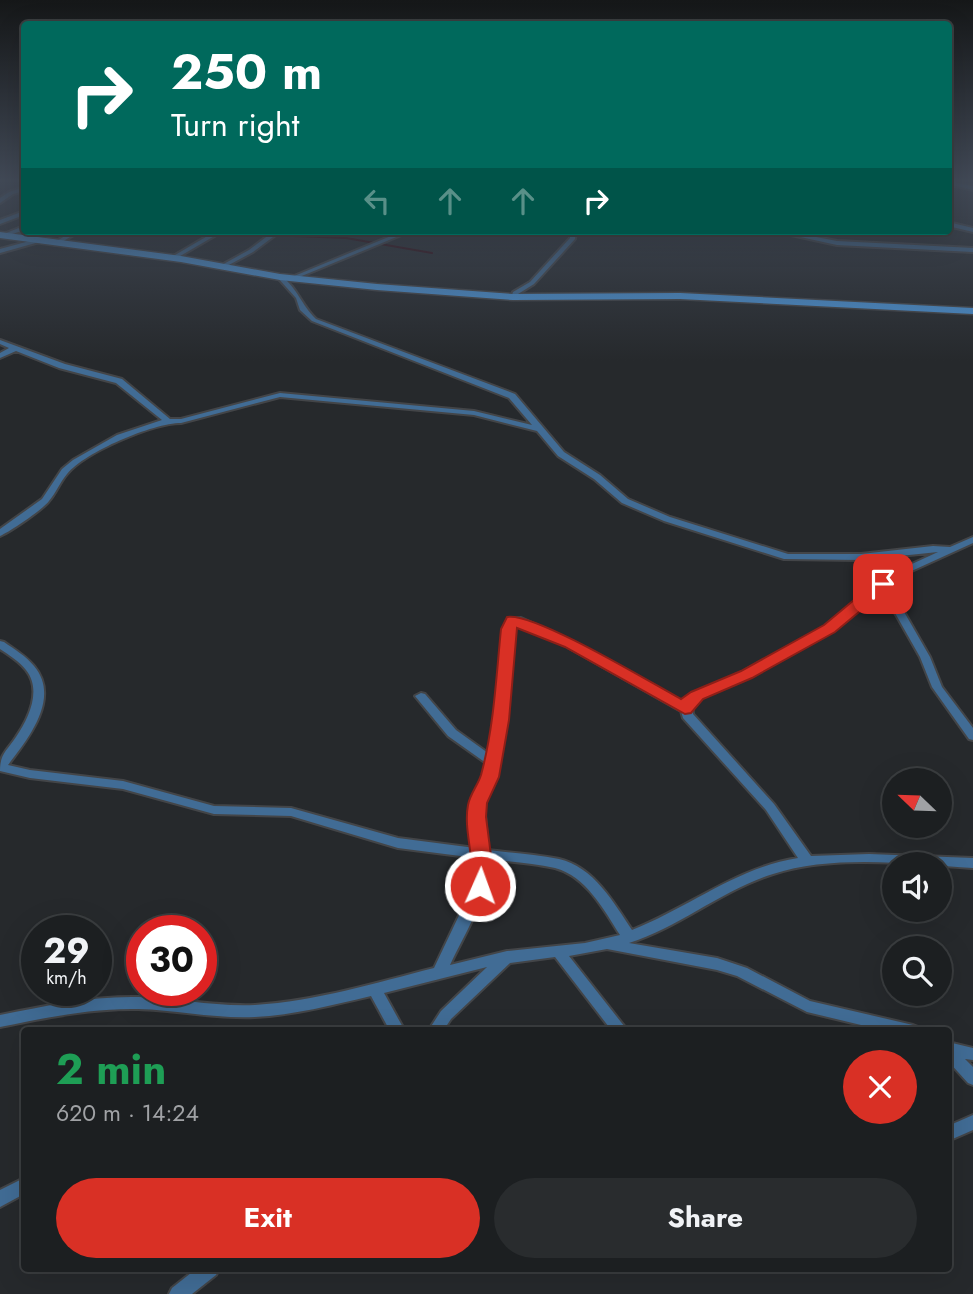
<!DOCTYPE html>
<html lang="en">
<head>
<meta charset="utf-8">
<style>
  body { margin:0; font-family:Jost,sans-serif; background:#292c2e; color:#f1f3f6; height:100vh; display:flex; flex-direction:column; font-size:26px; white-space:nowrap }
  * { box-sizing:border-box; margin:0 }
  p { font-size:23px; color:#a0a2a5 }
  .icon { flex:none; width:38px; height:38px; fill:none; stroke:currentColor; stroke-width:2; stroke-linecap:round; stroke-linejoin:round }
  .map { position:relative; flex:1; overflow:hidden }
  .drawer { position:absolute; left:21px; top:1027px; width:931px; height:245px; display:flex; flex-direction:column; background:#1c1f21; border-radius:7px; box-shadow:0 7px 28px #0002,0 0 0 2px #3a3d3f }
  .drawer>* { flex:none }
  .banner { position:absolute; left:21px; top:21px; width:931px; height:214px; border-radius:7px; box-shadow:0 7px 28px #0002,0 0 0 2px #3a3d3f; background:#00695c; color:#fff; overflow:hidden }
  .needle { width:46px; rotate:293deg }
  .buttons { position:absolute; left:882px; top:768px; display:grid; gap:14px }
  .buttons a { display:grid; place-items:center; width:70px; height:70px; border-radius:50%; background:#1c1f21; box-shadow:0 7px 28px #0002,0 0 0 2px #3a3d3f; font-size:35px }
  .speed { position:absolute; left:21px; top:915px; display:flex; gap:14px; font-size:35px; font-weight:700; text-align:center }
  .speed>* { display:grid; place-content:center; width:91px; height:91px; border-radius:50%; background:#1c1f21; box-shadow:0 7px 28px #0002,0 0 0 2px #3a3d3f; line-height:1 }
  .speed small { font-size:18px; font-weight:400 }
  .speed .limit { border:10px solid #d22; background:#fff; color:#111 }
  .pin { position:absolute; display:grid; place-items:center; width:60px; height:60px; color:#fff; margin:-30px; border-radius:14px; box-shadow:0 4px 10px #0006 }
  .me { position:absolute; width:77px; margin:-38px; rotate:2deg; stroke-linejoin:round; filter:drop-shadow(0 0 5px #0008) }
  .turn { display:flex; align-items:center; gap:24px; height:147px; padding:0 35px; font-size:32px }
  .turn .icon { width:91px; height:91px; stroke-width:2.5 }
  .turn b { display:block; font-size:49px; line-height:60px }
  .lanes { display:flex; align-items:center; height:66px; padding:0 35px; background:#0003; justify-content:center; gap:35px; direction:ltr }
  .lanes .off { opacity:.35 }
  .round { display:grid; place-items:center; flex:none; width:74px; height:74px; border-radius:37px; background:#292c2e }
  .summary { display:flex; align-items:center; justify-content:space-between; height:119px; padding:0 35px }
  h1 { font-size:42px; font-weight:700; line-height:52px; color:#1e9e55 }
  .action { display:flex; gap:14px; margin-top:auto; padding:14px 35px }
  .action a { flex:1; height:80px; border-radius:42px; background:#d93025; color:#fff; font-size:28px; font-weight:700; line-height:80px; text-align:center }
  .action a+a { background:#292c2e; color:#f1f3f6 }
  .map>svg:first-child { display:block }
</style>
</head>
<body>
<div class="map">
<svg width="973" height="1294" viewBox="0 0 973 1294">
  <rect width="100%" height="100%" fill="#26292c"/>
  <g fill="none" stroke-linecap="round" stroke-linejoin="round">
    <path stroke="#31050c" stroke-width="2" d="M 241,234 L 346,238 L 432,253"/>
    <defs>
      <g id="street">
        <path d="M 948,181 L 973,186 L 973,190 L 948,184 Z"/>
        <path d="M 24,187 L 24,191 L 13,194 L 0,203 L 0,198 L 9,192 Z"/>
        <path d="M 24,211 L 24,215 L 0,224 L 0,220 Z"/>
        <path d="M 948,222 L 973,228 L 973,232 L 948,226 Z"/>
        <path d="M 24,226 L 24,230 L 4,237 L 1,235 Z"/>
        <path d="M 73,231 L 80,231 L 57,245 L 52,244 Z"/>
        <path d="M 216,231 L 223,231 L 175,259 L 170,258 Z"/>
        <path d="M 274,231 L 281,231 L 253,252 L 225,267 L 220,266 L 249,250 Z"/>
        <path d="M 403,231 L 411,231 L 292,280 L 287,279 Z"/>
        <path d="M 570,231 L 576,231 L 575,239 L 534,284 L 518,294 L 515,298 L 511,298 L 513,292 L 530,282 L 570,238 Z"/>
        <path d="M 773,231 L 785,231 L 837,241 L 973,248 L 973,252 L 837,245 Z"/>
        <path d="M 37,239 L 40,241 L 39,242 L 0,253 L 0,249 Z"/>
        <path d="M 280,275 C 298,288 301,305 316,319 L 515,394 L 564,452 L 600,475 L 628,499 L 670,517 L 788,554 L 861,554 L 933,546 L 950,547 L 973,537 L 973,543 L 894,579 L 888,584 L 930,657 L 942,687 L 973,728 L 973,740 L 969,739 L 932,687 L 920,657 L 882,590 L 833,631 L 750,676 L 701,698 L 692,705 L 693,714 L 774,804 L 811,856 L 869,854 L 973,858 L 973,868 C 913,864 832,854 773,874 C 722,890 680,927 629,943 L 717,958 L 747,968 L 810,1001 L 913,1025 L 918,1027 L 920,1031 L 886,1031 L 807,1012 L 737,976 L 717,970 L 607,949 L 569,956 L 628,1031 L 612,1031 L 555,957 L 510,963 L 451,1019 L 443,1031 L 428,1031 L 441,1011 L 487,967 L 384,993 L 405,1031 L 390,1031 L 371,996 C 333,1005 294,1015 255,1017 C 216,1019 177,1010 138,1009 C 91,1008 45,1018 0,1027 L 0,1015 C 45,1006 91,996 138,997 C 177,998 216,1007 255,1005 C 316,1001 375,983 434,968 L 473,886 L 476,871 L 476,858 L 398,848 L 291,816 L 214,814 L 123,789 L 30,778 L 0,771 C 0,753 7,751 16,737 C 29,718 42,690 26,670 C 19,661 9,655 0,649 L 0,641 L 4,642 C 14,649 26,656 34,666 C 61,698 28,739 8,765 L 30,770 L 123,781 L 214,806 L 291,808 L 398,838 L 475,848 L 472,803 L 483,777 L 486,763 L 448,736 L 415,696 L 421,693 L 425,694 L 456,730 L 488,753 L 495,720 L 503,629 L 509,619 L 521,618 L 574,642 L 682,702 L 693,694 L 742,672 L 825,627 L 888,575 L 938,552 L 861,560 L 784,559 L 664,521 L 622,503 L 594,479 L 558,456 L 537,431 L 474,415 L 280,397 L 181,423 C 153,423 85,452 67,474 C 60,482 56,493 49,501 C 42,510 11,531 0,536 L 0,529 L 42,499 L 62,469 L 73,460 L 117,435 L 162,420 L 116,383 L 59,368 L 16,351 L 0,358 L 0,353 L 9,348 L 0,344 L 0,340 L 65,364 L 122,379 L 170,419 L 181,419 L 280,393 L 474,411 L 532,425 L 509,398 L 312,321 L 300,310 L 296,298 L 277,277 ZM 517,624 L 566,646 L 681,711 L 683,718 L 766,810 L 798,858 C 738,867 688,908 632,930 C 614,903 594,867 559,859 C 536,854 511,853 488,850 L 484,803 L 495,777 L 507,720 L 513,629 ZM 489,859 C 510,862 534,863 555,868 C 586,876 604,910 620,935 L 585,943 L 507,951 L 450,965 C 464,935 491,892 489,859 Z"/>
        <path d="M 948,1042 L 973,1048 L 973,1060 L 965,1059 L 973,1067 L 973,1085 L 968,1083 L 948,1061 Z"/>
        <path d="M 973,1115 L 973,1130 L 948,1141 L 948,1126 Z"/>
        <path d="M 24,1178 L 24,1194 L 0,1207 L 0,1190 Z"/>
        <path d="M 196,1269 L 219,1269 L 216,1275 L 192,1294 L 169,1294 L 172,1288 Z"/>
      </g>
      <path id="secondary" d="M 0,232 L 181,256 L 280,274 L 377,284 L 513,294 L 680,293 L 973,308 L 973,314 L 680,299 L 513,300 L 377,290 L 280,280 L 181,262 L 0,238 Z"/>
    </defs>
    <use href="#street" stroke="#434548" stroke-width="4"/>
    <use href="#secondary" stroke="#434548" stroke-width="3"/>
    <use href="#street" fill="#416c95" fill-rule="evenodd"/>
    <use href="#secondary" fill="#4a91d2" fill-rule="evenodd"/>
  </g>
  <linearGradient id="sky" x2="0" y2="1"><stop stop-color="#151718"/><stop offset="0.5" stop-color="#414956"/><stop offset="1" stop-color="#414956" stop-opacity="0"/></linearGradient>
  <rect width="973" height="361" fill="url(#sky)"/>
  <path fill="#d93025" stroke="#8d1f18" stroke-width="2" d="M 883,579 L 889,580 L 891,584 L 889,587 L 835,632 L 752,678 L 703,699 L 691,713 L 685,714 L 565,647 L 517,628 L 509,720 L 499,777 L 487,803 L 486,817 L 493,871 L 487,891 L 480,893 L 473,891 L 470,886 C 476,859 463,831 468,805 C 470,794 478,785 481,775 C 494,727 496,678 501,629 L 507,617 C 533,611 653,684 681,699 L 691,692 L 741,671 L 824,625 L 878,580 Z"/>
</svg>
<div class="buttons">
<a><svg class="needle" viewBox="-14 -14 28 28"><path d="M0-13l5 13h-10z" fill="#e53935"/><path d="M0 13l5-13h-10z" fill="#a0a2a5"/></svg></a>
<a><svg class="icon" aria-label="sound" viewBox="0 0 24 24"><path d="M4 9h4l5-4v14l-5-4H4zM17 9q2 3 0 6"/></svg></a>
<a><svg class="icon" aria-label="search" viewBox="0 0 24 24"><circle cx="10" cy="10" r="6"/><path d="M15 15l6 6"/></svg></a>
</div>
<div class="speed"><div>29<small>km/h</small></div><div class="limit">30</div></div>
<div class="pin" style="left:883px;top:584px;background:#d93025"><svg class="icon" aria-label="arrive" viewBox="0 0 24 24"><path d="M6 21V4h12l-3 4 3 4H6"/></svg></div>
<svg class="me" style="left:480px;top:886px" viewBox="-20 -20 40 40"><circle r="17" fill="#d93025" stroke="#fff" stroke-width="3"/><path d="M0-11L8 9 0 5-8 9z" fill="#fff"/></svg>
<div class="banner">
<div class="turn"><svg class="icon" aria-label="right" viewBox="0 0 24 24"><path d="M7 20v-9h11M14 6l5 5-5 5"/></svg><div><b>250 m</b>Turn right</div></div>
<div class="lanes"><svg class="icon off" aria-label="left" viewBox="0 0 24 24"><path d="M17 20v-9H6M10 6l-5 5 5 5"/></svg><svg class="icon off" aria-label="ahead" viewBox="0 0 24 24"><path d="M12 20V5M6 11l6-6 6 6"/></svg><svg class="icon off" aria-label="ahead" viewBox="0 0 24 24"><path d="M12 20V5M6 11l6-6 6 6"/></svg><svg class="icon" aria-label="right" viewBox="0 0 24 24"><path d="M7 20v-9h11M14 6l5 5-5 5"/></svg></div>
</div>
<section class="drawer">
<div class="summary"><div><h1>2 min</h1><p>620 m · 14:24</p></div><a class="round" style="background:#d93025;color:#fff"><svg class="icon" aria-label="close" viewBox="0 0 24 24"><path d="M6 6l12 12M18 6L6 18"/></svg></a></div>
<div class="action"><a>Exit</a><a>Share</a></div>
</section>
</div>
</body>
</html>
